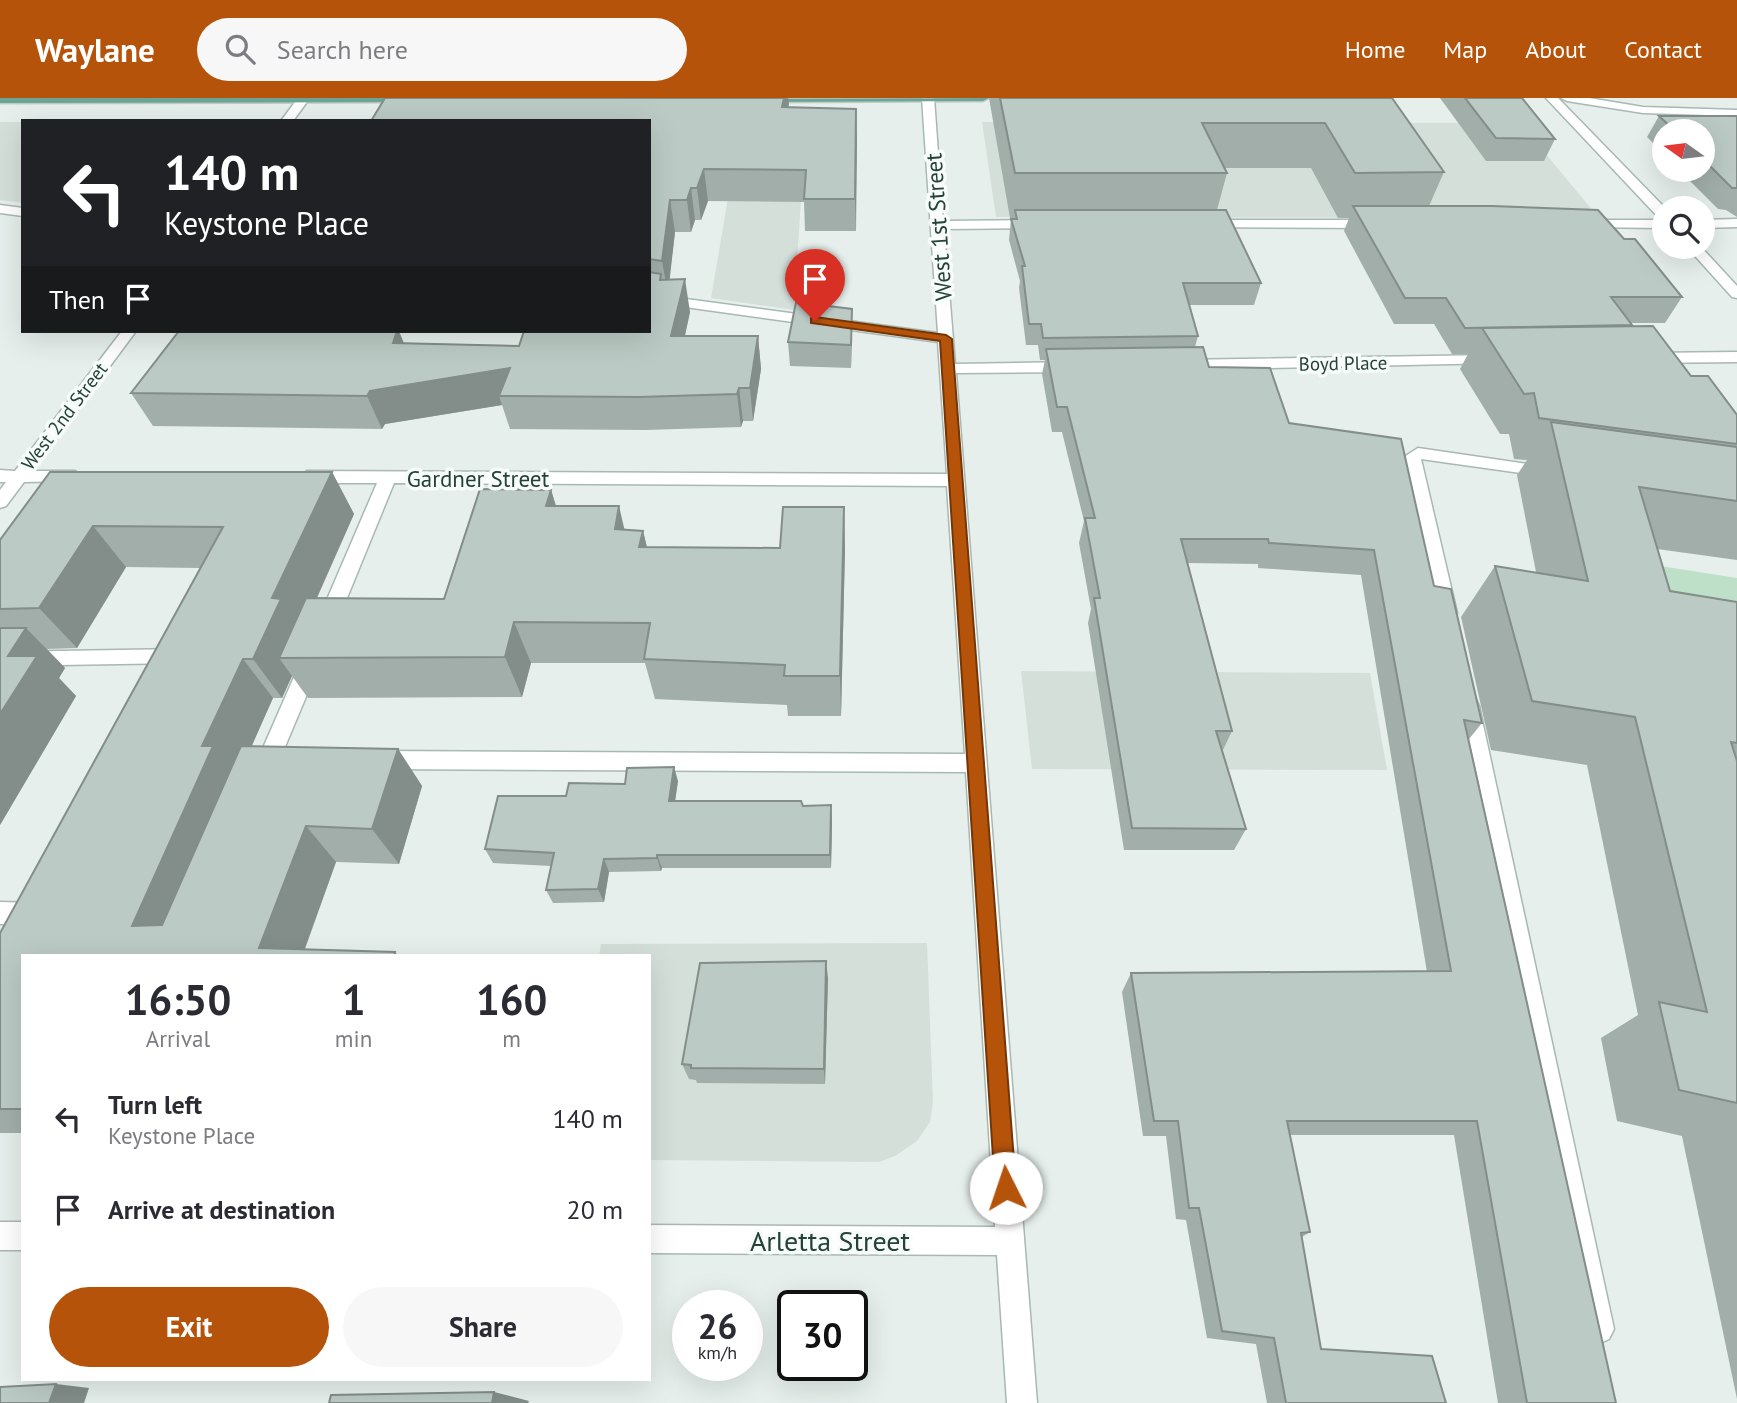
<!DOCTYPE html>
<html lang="en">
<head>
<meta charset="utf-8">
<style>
  body { margin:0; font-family:"PT Sans",sans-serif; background:#f7f7f7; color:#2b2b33; height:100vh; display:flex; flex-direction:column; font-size:26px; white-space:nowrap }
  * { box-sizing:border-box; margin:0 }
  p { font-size:23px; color:#7c7c81 }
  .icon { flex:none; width:38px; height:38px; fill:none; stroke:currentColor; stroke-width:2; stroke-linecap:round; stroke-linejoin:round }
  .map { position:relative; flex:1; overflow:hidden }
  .drawer { position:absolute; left:21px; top:856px; width:630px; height:427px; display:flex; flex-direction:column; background:#fff; border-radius:0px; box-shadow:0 7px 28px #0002 }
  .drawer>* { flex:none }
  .banner { position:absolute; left:21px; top:21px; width:630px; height:214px; border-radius:0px; box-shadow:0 7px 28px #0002; background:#202124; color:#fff; overflow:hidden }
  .needle { width:46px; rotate:284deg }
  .controls { position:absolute; left:1652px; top:21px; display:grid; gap:14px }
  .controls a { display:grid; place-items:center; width:63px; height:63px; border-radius:50%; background:#fff; box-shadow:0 7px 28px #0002; font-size:35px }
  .speed { position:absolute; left:672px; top:1192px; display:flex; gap:14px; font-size:35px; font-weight:700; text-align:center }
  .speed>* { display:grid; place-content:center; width:91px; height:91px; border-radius:50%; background:#fff; box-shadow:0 7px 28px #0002; line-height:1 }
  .speed small { font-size:18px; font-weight:400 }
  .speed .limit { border:4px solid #111; border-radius:10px; background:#fff; color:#111 }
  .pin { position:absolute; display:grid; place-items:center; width:60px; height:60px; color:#fff; margin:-72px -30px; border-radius:50% 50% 50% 0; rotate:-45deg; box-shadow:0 0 7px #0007 }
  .pin .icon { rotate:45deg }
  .me { position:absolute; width:77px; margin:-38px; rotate:356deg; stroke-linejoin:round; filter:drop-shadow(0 0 5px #0008) }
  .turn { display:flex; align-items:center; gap:24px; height:147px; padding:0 28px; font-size:32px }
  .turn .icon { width:91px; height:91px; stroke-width:2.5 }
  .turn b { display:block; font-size:49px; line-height:60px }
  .then { display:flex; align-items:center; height:66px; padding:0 28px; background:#0003; gap:14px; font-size:26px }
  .eta { display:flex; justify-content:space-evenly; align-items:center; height:119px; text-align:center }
  .eta b { font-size:42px; font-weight:600; line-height:49px }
  .action { display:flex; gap:14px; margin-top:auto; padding:14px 28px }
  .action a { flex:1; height:80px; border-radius:42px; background:#b45309; color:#fff; font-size:28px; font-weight:600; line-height:80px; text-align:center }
  .action a+a { background:#f7f7f7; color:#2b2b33 }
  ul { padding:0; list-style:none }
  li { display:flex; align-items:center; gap:21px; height:91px; padding:0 28px }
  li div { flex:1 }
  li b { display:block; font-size:26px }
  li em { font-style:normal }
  header { display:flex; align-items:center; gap:42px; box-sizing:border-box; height:98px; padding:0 35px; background:#b45309; color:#fff }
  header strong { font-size:33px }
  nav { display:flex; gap:38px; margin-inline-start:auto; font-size:24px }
  .search { width:490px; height:63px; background:#f7f7f7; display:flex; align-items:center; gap:18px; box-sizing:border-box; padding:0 24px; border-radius:38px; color:#7c7c81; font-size:26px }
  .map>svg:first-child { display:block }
</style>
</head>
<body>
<header>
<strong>Waylane</strong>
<div class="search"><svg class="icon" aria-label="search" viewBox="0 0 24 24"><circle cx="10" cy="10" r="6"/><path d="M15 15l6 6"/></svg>Search here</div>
<nav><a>Home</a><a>Map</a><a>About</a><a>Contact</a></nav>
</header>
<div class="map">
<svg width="1737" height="1305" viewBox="0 0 1737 1305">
  <rect width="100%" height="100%" fill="#e6efeb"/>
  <g fill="#d4dfda">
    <path d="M 806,23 L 794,212 L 711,200 L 741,24 Z"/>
    <path d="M 0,24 L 23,24 L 23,105 L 0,102 Z"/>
    <path d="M 982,24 L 1520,25 L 1599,120 L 996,119 Z"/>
    <path d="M 1021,573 L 1370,575 L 1387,672 L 1032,671 Z"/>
    <path d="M 927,845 L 933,1004 L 930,1024 L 917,1043 L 895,1058 L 879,1064 L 649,1062 L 649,858 L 599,858 L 601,846 Z"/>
  </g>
  <path fill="#bfe0c8" d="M 1635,464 L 1737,480 L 1737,543 L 1652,528 Z"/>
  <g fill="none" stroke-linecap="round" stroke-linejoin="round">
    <defs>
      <g id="minor">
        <path d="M 298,0 L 309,1 L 293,23 L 281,23 Z"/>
        <path d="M 922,0 L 934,0 L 943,123 L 1039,122 L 1046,126 L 1039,130 L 944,131 L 955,266 L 1070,264 L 1078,269 L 1070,274 L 956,275 L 1037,1305 L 1007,1305 L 997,1157 L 649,1155 L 649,1127 L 995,1129 L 966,674 L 379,671 L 372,668 L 368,662 L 372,656 L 379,653 L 965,656 L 947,388 L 394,385 L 336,527 L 333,532 L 319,532 L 316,527 L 377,385 L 307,385 L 299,379 L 307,373 L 947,376 L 938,244 L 649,204 L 649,196 L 938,235 Z"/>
        <path d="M 1546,0 L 1558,0 L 1665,110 L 1664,121 L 1659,120 Z"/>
        <path d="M 1561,0 L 1589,0 L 1643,9 L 1737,12 L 1737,18 L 1643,15 L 1567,3 Z"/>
        <path d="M 0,107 L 23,110 L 23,118 L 0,115 Z"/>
        <path d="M 1737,121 L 1737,129 L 1703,130 L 1703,122 Z"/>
        <path d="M 1204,122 L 1375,122 L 1382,126 L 1375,130 L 1199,129 L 1197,126 Z"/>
        <path d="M 1582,122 L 1664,122 L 1664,130 L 1577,129 L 1575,126 Z"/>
        <path d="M 1687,149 L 1701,149 L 1737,188 L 1737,200 L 1732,199 Z"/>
        <path d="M 122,233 L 136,233 L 32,373 L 75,373 L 83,379 L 81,383 L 24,384 L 6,408 L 0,410 L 0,392 L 6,384 L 0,384 L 0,372 L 15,373 Z"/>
        <path d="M 1737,254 L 1737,264 L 1648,265 L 1640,260 L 1648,255 Z"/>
        <path d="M 1493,257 L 1501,262 L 1498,265 L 1179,272 L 1171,267 L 1179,262 Z"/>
        <path d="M 1418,350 L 1549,369 L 1557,374 L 1549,379 L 1421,361 L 1457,515 L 1455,520 L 1441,520 L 1439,515 L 1404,359 Z"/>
        <path d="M 180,551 L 187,553 L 190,558 L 187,563 L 180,565 L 0,568 L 0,554 Z"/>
        <path d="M 311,556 L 318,558 L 321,563 L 274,675 L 271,681 L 263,684 L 255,681 L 252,675 L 301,563 L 304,558 Z"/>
        <path d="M 1469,600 L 1476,602 L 1479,608 L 1614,1231 L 1609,1241 L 1599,1246 L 1589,1241 L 1584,1231 L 1459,608 L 1462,602 Z"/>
        <path d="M 0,804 L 40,805 L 48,809 L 52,816 L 48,823 L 40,827 L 0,826 Z"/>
        <rect x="0" y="1124" width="23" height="28"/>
      </g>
      <g id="major">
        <path d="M 0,0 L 416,0 L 417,1 L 411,4 L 0,5 Z"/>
        <path d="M 989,0 L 983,3 L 762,4 L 756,1 Z"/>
      </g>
    </defs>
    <use href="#minor" stroke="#a8b8b2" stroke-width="3"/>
    <use href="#major" stroke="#c2cac8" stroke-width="3"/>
    <use href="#minor" fill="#fff" fill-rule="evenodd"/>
    <use href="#major" fill="#6aa596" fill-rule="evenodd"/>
  </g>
  <g fill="#a1aea9">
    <path d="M 385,0 L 788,0 L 788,9 L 856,11 L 856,133 L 805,133 L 804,104 L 708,103 L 701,122 L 695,122 L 691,134 L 675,134 L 669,182 L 690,214 L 685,238 L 758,238 L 761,271 L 753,323 L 743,323 L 741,329 L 646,332 L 510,331 L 502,307 L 385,326 L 382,331 L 153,328 L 131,295 L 404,245 L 519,248 L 649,233 L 649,23 Z"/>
    <path d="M 989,0 L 1392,0 L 1444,74 L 1429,108 L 1624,141 L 1682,199 L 1665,225 L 1630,225 L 1737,317 L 1737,462 L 1657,451 L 1670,493 L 1737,504 L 1737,1301 L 1682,1038 L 1617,1023 L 1601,940 L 1638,917 L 1587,667 L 1491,652 L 1461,519 L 1495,468 L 1536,474 L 1517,377 L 1527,362 L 1514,361 L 1509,336 L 1500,336 L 1460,271 L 1468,256 L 1452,256 L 1434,226 L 1394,226 L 1344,133 L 1349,120 L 1338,120 L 1311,70 L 1224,70 L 1227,75 L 1217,112 L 1261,185 L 1254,207 L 1189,207 L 1198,238 L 1195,249 L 1209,269 L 1289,325 L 1434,488 L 1482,625 L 1469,641 L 1616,1305 L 1498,1305 L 1454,1037 L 1290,1037 L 1310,1134 L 1302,1139 L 1321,1251 L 1446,1305 L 1267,1305 L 1256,1246 L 1207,1240 L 1186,1122 L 1176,1121 L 1166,1038 L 1143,1038 L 1122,894 L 1131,875 L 1427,874 L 1361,477 L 1258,470 L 1258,466 L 1188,465 L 1232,633 L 1222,654 L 1246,731 L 1234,752 L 1124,752 L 1088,525 L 1091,511 L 1079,445 L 1084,423 L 1062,334 L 1052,334 L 1042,276 L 1045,262 L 1040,262 L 1038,247 L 1026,247 L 1019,190 L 1020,183 L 1009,142 L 1011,121 L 1014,120 L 1010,120 Z"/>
    <path d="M 1440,0 L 1522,0 L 1555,41 L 1544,63 L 1486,63 Z"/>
    <path d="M 1659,18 L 1737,18 L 1737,119 L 1726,112 L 1718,111 L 1679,72 L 1703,72 L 1703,33 L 1664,33 L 1664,56 L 1647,39 Z"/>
    <path d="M 852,211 L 851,270 L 790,268 L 788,244 Z"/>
    <path d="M 332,374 L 354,416 L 317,500 L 444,501 L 551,392 L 556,408 L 625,432 L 643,433 L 647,449 L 780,450 L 844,409 L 845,451 L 841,618 L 788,618 L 787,607 L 655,601 L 645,565 L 531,565 L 522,599 L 308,600 L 292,578 L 282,600 L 273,600 L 251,648 L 398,651 L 422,688 L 399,766 L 336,764 L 305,851 L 395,854 L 399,858 L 23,858 L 23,1035 L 0,1035 L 0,835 L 200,470 L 126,469 L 77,550 L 47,551 L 65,570 L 59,580 L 76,598 L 0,727 L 0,442 Z"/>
    <path d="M 678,683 L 675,703 L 803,708 L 832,721 L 831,770 L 662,770 L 661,773 L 609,774 L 604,804 L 553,805 L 546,792 L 551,768 L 493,765 L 485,751 L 566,698 L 625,686 Z"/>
    <path d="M 828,880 L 825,986 L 697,985 L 696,982 L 689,981 L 682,966 Z"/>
  </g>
  <g fill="#838d89">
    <path d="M 784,0 L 788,0 L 789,6 L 784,40 L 782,9 Z"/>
    <path d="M 856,11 L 857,41 L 856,133 L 855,101 Z"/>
    <path d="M 704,71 L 708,103 L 701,122 L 697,90 Z"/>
    <path d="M 691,90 L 695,122 L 691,134 L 687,102 Z"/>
    <path d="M 670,102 L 675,134 L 668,196 L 662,163 Z"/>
    <path d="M 685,181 L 690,214 L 677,272 L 671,238 Z"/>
    <path d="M 852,211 L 852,235 L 851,270 L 851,247 Z"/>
    <path d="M 397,233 L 399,233 L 411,263 L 393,245 Z"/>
    <path d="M 758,238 L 761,271 L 753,323 L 750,290 Z"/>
    <path d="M 510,270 L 499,298 L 502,307 L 385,326 L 382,331 L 367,298 L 370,293 Z"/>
    <path d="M 739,290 L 743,323 L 741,329 L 737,296 Z"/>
    <path d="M 332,374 L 354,416 L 302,533 L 279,560 L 292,578 L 282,600 L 253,561 L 272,500 Z"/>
    <path d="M 551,392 L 564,434 L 546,408 Z"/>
    <path d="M 619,408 L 629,451 L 615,431 Z"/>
    <path d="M 844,409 L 845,451 L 841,618 L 840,578 Z"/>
    <path d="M 93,428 L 126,469 L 77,550 L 39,510 Z"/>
    <path d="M 643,433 L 653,475 L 639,449 Z"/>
    <path d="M 514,524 L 531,565 L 522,599 L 505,559 Z"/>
    <path d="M 26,530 L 65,570 L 59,580 L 76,598 L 0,727 L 0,616 L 8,558 Z"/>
    <path d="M 243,561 L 273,600 L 239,677 L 174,858 L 132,828 L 202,648 Z"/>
    <path d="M 398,651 L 422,688 L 399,766 L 372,731 Z"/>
    <path d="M 674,669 L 678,683 L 673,717 L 669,703 Z"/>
    <path d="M 831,707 L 832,721 L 831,770 L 830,757 Z"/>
    <path d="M 306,728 L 336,764 L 302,858 L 259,850 Z"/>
    <path d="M 657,757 L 662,770 L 661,773 L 657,760 Z"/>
    <path d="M 604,761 L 609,774 L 604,804 L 598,791 Z"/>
    <path d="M 826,863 L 828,880 L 825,986 L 824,971 Z"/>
    <path d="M 56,1286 L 89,1290 L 84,1305 L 49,1305 Z"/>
    <path d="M 494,1294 L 529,1303 L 528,1305 L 492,1305 Z"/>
  </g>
  <g fill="#bbcac4" stroke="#838d89" stroke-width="2">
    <path d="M 385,0 L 784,0 L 782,9 L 856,11 L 855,101 L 804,101 L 806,72 L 704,71 L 697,90 L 691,90 L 687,102 L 670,102 L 662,163 L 649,161 L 649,23 L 371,23 Z"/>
    <path d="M 1000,0 L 1392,0 L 1444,74 L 1355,75 L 1325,25 L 1202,25 L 1227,75 L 1015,75 Z"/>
    <path d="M 1465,0 L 1522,0 L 1555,41 L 1496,40 Z"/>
    <path d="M 1659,18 L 1737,18 L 1737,90 L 1732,90 L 1703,61 L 1703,33 L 1675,33 Z"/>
    <path d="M 1353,108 L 1491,108 L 1598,112 L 1624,141 L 1635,141 L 1682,199 L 1611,199 L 1632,227 L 1465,230 L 1446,200 L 1405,200 Z"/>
    <path d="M 1015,112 L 1226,112 L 1261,185 L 1183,185 L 1198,238 L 1043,240 L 1041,226 L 1029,226 L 1022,168 L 1025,168 L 1011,121 L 1017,121 Z"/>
    <path d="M 649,174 L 661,176 L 660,182 L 685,181 L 671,238 L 758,238 L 750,290 L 739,290 L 737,296 L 639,299 L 499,298 L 510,270 L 370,293 L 367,298 L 131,295 L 179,233 L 397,233 L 393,245 L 519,248 L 524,233 L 649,233 Z"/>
    <path d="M 796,204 L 852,211 L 851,247 L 788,244 Z"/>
    <path d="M 1653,228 L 1691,278 L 1708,278 L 1737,317 L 1737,346 L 1539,320 L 1534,295 L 1524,296 L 1482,230 Z"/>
    <path d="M 1203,249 L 1209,269 L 1270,270 L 1289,325 L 1401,341 L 1434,488 L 1451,491 L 1482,625 L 1464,622 L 1616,1305 L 1527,1305 L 1477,1023 L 1287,1023 L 1310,1134 L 1301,1135 L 1321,1251 L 1432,1258 L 1446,1305 L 1286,1305 L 1274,1240 L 1222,1233 L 1199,1110 L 1189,1110 L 1178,1023 L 1154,1023 L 1131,875 L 1451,873 L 1374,452 L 1269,445 L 1268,441 L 1181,441 L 1232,633 L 1216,633 L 1246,731 L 1132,730 L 1094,500 L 1100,500 L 1085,420 L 1095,420 L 1067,309 L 1057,309 L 1046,251 Z"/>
    <path d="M 1551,324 L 1737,349 L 1737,403 L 1639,389 L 1670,493 L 1737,504 L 1737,645 L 1731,644 L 1737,663 L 1737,1005 L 1679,992 L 1659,904 L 1707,914 L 1635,619 L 1532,603 L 1495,468 L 1588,483 Z"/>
    <path d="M 50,374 L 332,374 L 272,500 L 281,501 L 253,561 L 243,561 L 202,648 L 213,648 L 132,828 L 162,827 L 241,648 L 398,651 L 372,731 L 306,728 L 259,850 L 395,854 L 394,858 L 23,858 L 23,1011 L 0,1011 L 0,835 L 223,429 L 93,428 L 39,510 L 0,511 L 0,442 Z"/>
    <path d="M 480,391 L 551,392 L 546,408 L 619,408 L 615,431 L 643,433 L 639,449 L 780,450 L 783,409 L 844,409 L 840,578 L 784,578 L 785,567 L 644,561 L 650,525 L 514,524 L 505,559 L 279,560 L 306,500 L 444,501 Z"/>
    <path d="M 0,530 L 26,530 L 8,558 L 37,558 L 0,616 Z"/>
    <path d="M 674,669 L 669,703 L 801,703 L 803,708 L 831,707 L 830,757 L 657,757 L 657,760 L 604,761 L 598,791 L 546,792 L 554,755 L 485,751 L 498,698 L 566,698 L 569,685 L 625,686 L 627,670 Z"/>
    <path d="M 826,863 L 824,971 L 691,970 L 691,967 L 682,966 L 700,865 Z"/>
    <path d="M 56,1286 L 49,1305 L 0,1305 L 0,1289 Z"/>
    <path d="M 494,1294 L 492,1305 L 329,1305 L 331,1297 Z"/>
  </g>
  <path fill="#b45309" stroke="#753606" stroke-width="2" d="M 815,219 L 946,237 L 952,241 L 1016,1090 L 1013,1097 L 1006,1100 L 999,1097 L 995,1090 L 940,243 L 811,225 L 811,220 Z"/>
  <g text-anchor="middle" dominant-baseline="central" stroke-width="7" stroke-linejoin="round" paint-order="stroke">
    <g font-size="19" fill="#24423a" stroke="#f7fbf9">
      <text transform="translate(1343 265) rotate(-1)">Boyd Place</text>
      <text transform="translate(64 318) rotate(-53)">West 2nd Street</text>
    </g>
    <g font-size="23" fill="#24423a" stroke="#f7fbf9">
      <text transform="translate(938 129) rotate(-94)">West 1st Street</text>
      <text x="478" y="380">Gardner Street</text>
    </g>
    <g font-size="28" fill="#24423a" stroke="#f7fbf9">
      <text x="830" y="1142">Arletta Street</text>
    </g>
  </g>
</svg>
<div class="controls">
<a><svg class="needle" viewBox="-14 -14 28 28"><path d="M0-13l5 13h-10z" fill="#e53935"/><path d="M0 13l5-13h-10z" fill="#7c7c81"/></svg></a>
<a><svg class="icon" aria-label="search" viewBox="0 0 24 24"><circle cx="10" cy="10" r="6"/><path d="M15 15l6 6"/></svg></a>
</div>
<div class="speed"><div>26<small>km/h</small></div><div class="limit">30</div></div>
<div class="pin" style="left:815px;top:223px;background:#d93025"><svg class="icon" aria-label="arrive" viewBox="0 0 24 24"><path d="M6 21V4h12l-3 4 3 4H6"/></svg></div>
<svg class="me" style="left:1006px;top:1090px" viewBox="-20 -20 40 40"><circle r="19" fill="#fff"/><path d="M0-13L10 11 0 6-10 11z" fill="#b45309"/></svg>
<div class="banner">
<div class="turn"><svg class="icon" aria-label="left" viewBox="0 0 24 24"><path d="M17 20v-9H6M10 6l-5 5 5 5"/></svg><div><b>140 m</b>Keystone Place</div></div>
<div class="then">Then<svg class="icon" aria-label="arrive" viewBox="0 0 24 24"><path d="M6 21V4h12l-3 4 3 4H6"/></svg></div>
</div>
<section class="drawer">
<div class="eta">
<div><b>16:50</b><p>Arrival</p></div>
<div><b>1</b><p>min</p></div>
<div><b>160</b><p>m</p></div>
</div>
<ul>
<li><svg class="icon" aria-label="left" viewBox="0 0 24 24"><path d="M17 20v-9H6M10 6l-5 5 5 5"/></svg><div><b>Turn left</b><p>Keystone Place</p></div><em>140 m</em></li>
<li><svg class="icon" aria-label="arrive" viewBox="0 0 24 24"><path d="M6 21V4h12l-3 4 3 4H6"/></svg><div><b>Arrive at destination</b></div><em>20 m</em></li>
</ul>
<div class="action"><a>Exit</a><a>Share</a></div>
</section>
</div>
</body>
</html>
